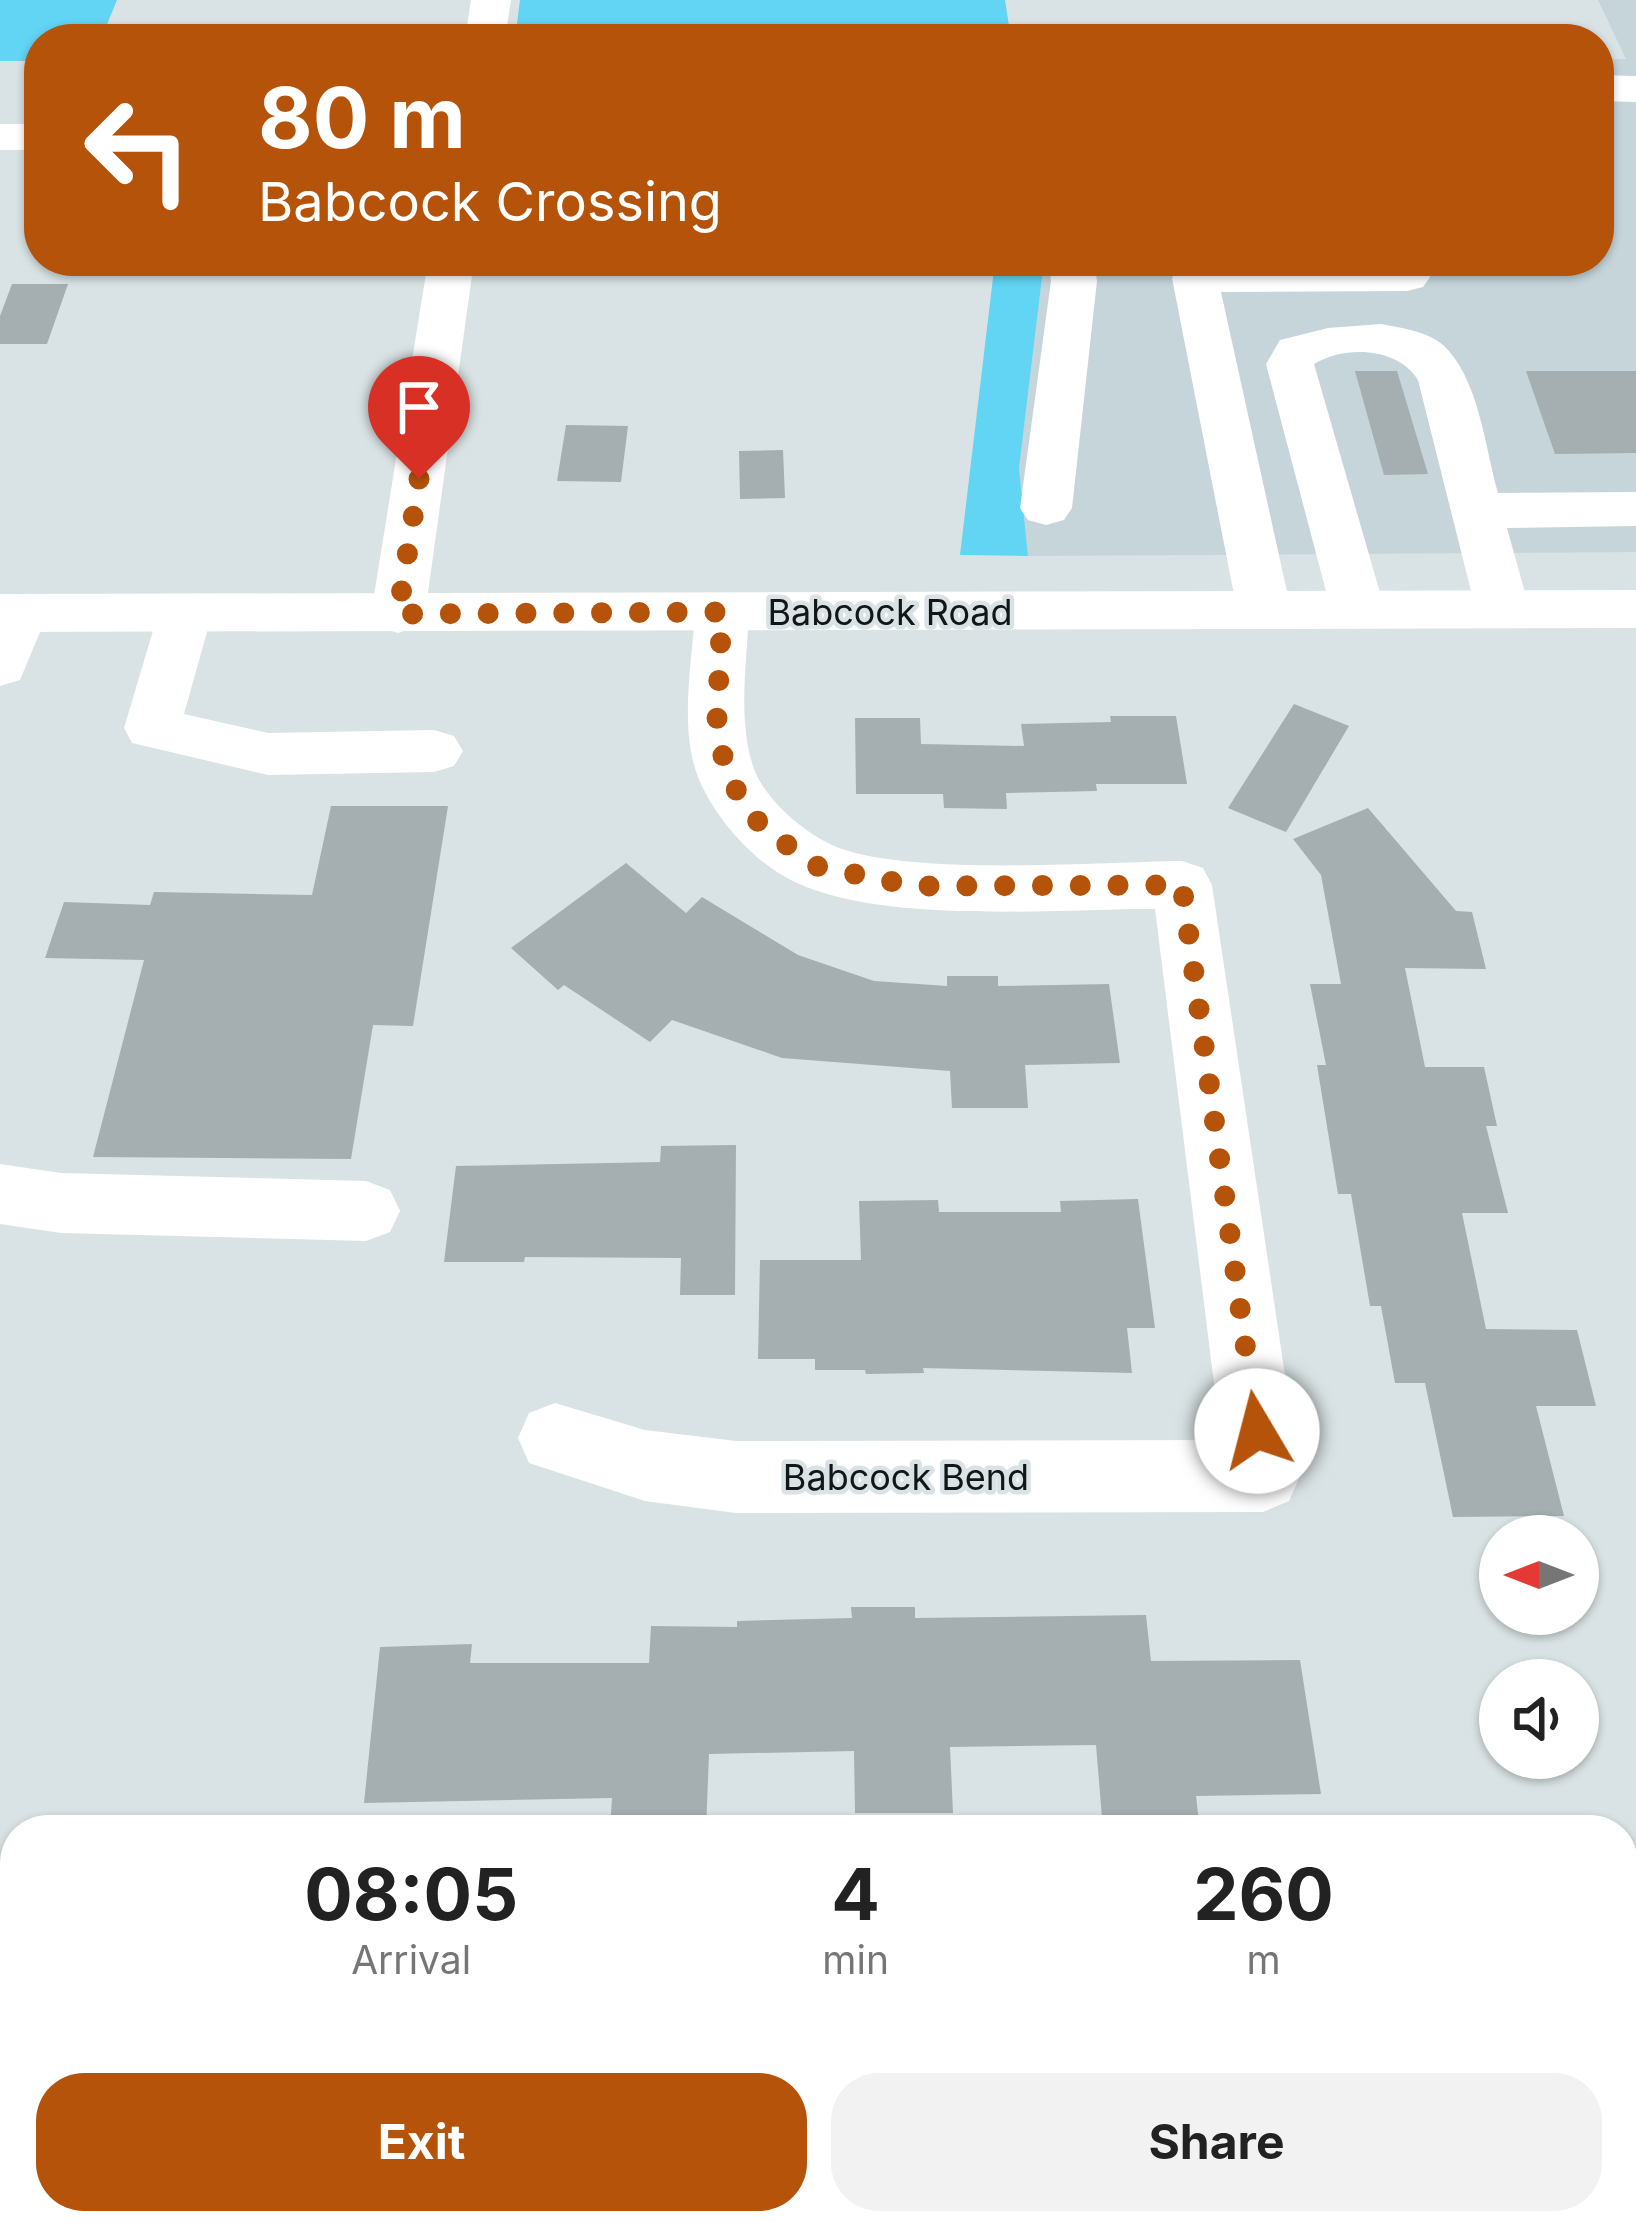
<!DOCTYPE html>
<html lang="en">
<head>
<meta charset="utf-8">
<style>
  body { margin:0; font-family:Inter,sans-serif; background:#f2f2f2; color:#222; height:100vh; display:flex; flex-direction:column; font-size:45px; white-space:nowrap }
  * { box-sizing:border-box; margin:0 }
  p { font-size:39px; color:#767676 }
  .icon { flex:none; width:66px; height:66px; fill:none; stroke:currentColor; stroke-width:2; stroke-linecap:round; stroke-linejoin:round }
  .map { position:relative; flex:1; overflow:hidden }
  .details { position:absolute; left:0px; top:1815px; width:1638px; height:420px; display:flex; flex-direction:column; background:#fff; border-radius:48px 48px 0 0; box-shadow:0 3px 9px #0004 }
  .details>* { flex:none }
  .banner { position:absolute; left:24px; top:24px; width:1590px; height:252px; border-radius:48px; box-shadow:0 3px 9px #0004; background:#b45309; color:#fff; overflow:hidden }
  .needle { width:78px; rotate:270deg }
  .fabs { position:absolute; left:1479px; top:1515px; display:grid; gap:24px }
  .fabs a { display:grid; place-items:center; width:120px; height:120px; border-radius:50%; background:#fff; box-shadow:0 3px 9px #0004; font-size:60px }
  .pin { position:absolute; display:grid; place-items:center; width:102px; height:102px; color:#fff; margin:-123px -51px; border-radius:50% 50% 50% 0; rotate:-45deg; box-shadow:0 0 12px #0007 }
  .pin .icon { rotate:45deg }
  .me { position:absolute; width:132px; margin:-66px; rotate:352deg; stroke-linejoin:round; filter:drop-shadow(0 0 9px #0008) }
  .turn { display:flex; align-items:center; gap:42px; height:252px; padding:0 36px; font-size:54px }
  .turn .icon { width:156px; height:156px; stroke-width:2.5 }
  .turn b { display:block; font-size:84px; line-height:102px }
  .eta { display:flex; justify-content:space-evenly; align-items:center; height:204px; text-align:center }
  .eta b { font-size:72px; font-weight:700; line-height:84px }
  .button { display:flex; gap:24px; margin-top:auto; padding:24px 36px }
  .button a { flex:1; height:138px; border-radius:48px; background:#b45309; color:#fff; font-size:48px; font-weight:700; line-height:138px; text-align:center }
  .button a+a { background:#f2f2f2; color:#222 }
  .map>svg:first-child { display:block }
</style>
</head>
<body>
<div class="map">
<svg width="1636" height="2235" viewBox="0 0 1636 2235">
  <rect width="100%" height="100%" fill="#d9e2e4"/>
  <path fill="#c5d5da" d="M 1598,0 L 1636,0 L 1636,552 L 1028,556 L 1019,468 L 1044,261 L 1599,261 L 1599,60 L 1626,59 Z"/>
  <g fill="#62d4f4">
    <path d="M 0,0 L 117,0 L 101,39 L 39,39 L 39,61 L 0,61 Z"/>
    <path d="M 520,0 L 1005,0 L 1011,39 L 515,39 Z"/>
    <path d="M 995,261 L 1044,261 L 1019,468 L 1028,556 L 960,555 Z"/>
  </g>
  <g fill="#a5aeb0">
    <path d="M 12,284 L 68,284 L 47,344 L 0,344 L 0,316 Z"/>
    <path d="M 1355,371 L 1397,371 L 1428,474 L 1384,475 Z"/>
    <path d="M 1526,371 L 1636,371 L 1636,453 L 1555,454 Z"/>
    <path d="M 566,425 L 628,426 L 621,482 L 557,481 Z"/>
    <path d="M 783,450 L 785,498 L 740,499 L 739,451 Z"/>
    <path d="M 1294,704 L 1349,726 L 1286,832 L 1228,808 Z"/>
    <path d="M 1110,716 L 1176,716 L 1187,784 L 1096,784 L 1097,791 L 1006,793 L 1007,809 L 944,808 L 943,794 L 856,794 L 855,718 L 920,718 L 921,744 L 1024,746 L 1021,724 L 1111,722 Z"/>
    <path d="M 331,806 L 448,806 L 413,1026 L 373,1025 L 351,1159 L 93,1157 L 144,960 L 45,958 L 64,902 L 150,905 L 154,892 L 312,895 Z"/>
    <path d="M 1368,808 L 1456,911 L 1472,912 L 1486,969 L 1405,968 L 1425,1067 L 1484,1067 L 1497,1126 L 1486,1126 L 1508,1213 L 1462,1213 L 1486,1329 L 1577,1330 L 1596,1406 L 1536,1406 L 1564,1516 L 1453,1517 L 1425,1383 L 1395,1383 L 1381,1306 L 1370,1306 L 1351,1194 L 1338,1194 L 1317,1065 L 1326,1065 L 1310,984 L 1341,984 L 1321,875 L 1293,839 Z"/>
    <path d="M 626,863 L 686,913 L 702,897 L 798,955 L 874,981 L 947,986 L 947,976 L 998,976 L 998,986 L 1109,984 L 1120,1063 L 1025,1065 L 1028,1108 L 952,1108 L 950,1071 L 782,1058 L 672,1020 L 650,1042 L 564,985 L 558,990 L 511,948 Z"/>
    <path d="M 736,1145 L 735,1295 L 680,1295 L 681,1258 L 525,1257 L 524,1262 L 444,1262 L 456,1166 L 660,1162 L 661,1146 Z"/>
    <path d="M 1138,1199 L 1155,1328 L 1127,1328 L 1132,1373 L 923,1368 L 924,1373 L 866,1374 L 865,1370 L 815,1370 L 815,1359 L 758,1359 L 760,1260 L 861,1260 L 859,1201 L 938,1200 L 939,1212 L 1061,1212 L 1060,1201 Z"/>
    <path d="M 851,1607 L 915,1607 L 915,1618 L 1146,1615 L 1151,1661 L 1300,1660 L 1321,1794 L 1196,1796 L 1200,1830 L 1103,1830 L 1096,1745 L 950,1747 L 953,1813 L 855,1813 L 854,1751 L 709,1754 L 706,1830 L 610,1830 L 612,1798 L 364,1803 L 380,1647 L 472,1644 L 470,1663 L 649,1663 L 651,1626 L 737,1627 L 737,1621 L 852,1618 Z"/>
  </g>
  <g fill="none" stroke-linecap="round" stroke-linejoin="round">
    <g fill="#fff" fill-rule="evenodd">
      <path d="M 471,0 L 511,0 L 505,39 L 465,39 Z"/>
      <path d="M 1599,75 L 1636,76 L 1636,102 L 1599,101 Z"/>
      <rect x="0" y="124" width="39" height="26"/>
      <path d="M 428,261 L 474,261 L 425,614 L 417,627 L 398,633 L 379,627 L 371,614 Z"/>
      <path d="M 1048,261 L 1094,261 L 1097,281 L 1072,508 L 1064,520 L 1046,525 L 1028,520 L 1020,508 L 1051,281 Z"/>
      <path d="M 1379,261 L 1425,261 L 1430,277 L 1423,287 L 1407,291 L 1221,292 L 1291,610 L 1283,623 L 1264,629 L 1245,623 L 1237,610 L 1172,278 L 1179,268 L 1195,264 Z"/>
      <path d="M 1381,324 C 1401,328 1427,331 1443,345 C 1479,378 1485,448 1498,493 L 1636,492 L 1636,526 L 1507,528 L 1529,607 L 1521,620 L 1502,626 L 1483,620 L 1475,607 L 1418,380 C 1398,347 1345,345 1314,364 L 1385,610 L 1377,623 L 1358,629 L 1339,623 L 1331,610 L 1266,364 L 1280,340 L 1328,328 Z"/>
      <path d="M 722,593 L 741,599 L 749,612 C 747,661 737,721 754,769 C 765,799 803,832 832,845 C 902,877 1098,862 1182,861 L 1203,868 L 1212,885 L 1300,1476 L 1289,1501 L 1263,1512 L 736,1513 L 645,1501 L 529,1463 L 518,1438 L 529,1413 L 555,1403 L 645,1430 L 736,1441 L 1221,1440 L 1155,909 C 1055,909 887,924 797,883 C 756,865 715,819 698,777 C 679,728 692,663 695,612 L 703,599 Z"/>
      <path d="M 21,594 L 40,600 L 48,613 L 20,680 L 0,686 L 0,603 Z"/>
      <path d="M 185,595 L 204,601 L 212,614 L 184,714 L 268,733 L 434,730 L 454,736 L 463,751 L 454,766 L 434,772 L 268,775 L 132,743 L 124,728 L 158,614 L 166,601 Z"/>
      <path d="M 0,1164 L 61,1173 L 366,1181 L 390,1190 L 400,1211 L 390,1232 L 366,1241 L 61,1233 L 0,1224 Z"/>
      <rect x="1623" y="1898" width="13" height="86"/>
      <path d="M 0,1944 L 15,1945 L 15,2031 L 0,2030 Z"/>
      <path d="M 102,2220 L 194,2220 L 191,2235 L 99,2235 Z"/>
    </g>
    <path fill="#fff" fill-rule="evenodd" d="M 1636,590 L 1636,628 L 0,632 L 0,594 Z"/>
  </g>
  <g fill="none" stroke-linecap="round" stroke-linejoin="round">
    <path stroke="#b45309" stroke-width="21" stroke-dasharray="0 37.8" d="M 419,479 L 398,614 L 722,612 L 717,718 L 726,775 L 761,826 L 816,866 L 913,886 L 1182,885 L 1257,1431"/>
  </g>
  <g text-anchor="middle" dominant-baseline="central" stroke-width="9" stroke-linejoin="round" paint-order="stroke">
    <g font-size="36" fill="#131617" stroke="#d9e2e4">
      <text x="890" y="612">Babcock Road</text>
      <text x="906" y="1477">Babcock Bend</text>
    </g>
  </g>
</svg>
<div class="fabs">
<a><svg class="needle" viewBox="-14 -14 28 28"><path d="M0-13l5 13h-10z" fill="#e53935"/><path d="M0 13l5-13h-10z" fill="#767676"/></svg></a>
<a><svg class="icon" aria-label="sound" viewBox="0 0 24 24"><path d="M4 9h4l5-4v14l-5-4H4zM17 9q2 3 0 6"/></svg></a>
</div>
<div class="pin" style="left:419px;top:479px;background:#d93025"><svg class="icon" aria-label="arrive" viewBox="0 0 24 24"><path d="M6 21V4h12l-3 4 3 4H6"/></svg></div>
<svg class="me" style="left:1257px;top:1431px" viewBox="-20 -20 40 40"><circle r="19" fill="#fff"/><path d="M0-13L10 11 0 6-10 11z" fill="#b45309"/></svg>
<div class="banner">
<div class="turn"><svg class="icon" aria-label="left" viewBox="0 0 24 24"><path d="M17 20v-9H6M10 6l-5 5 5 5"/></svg><div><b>80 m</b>Babcock Crossing</div></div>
</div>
<section class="details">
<div class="eta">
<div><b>08:05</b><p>Arrival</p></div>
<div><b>4</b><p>min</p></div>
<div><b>260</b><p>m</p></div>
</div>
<div class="button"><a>Exit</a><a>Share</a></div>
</section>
</div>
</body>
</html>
